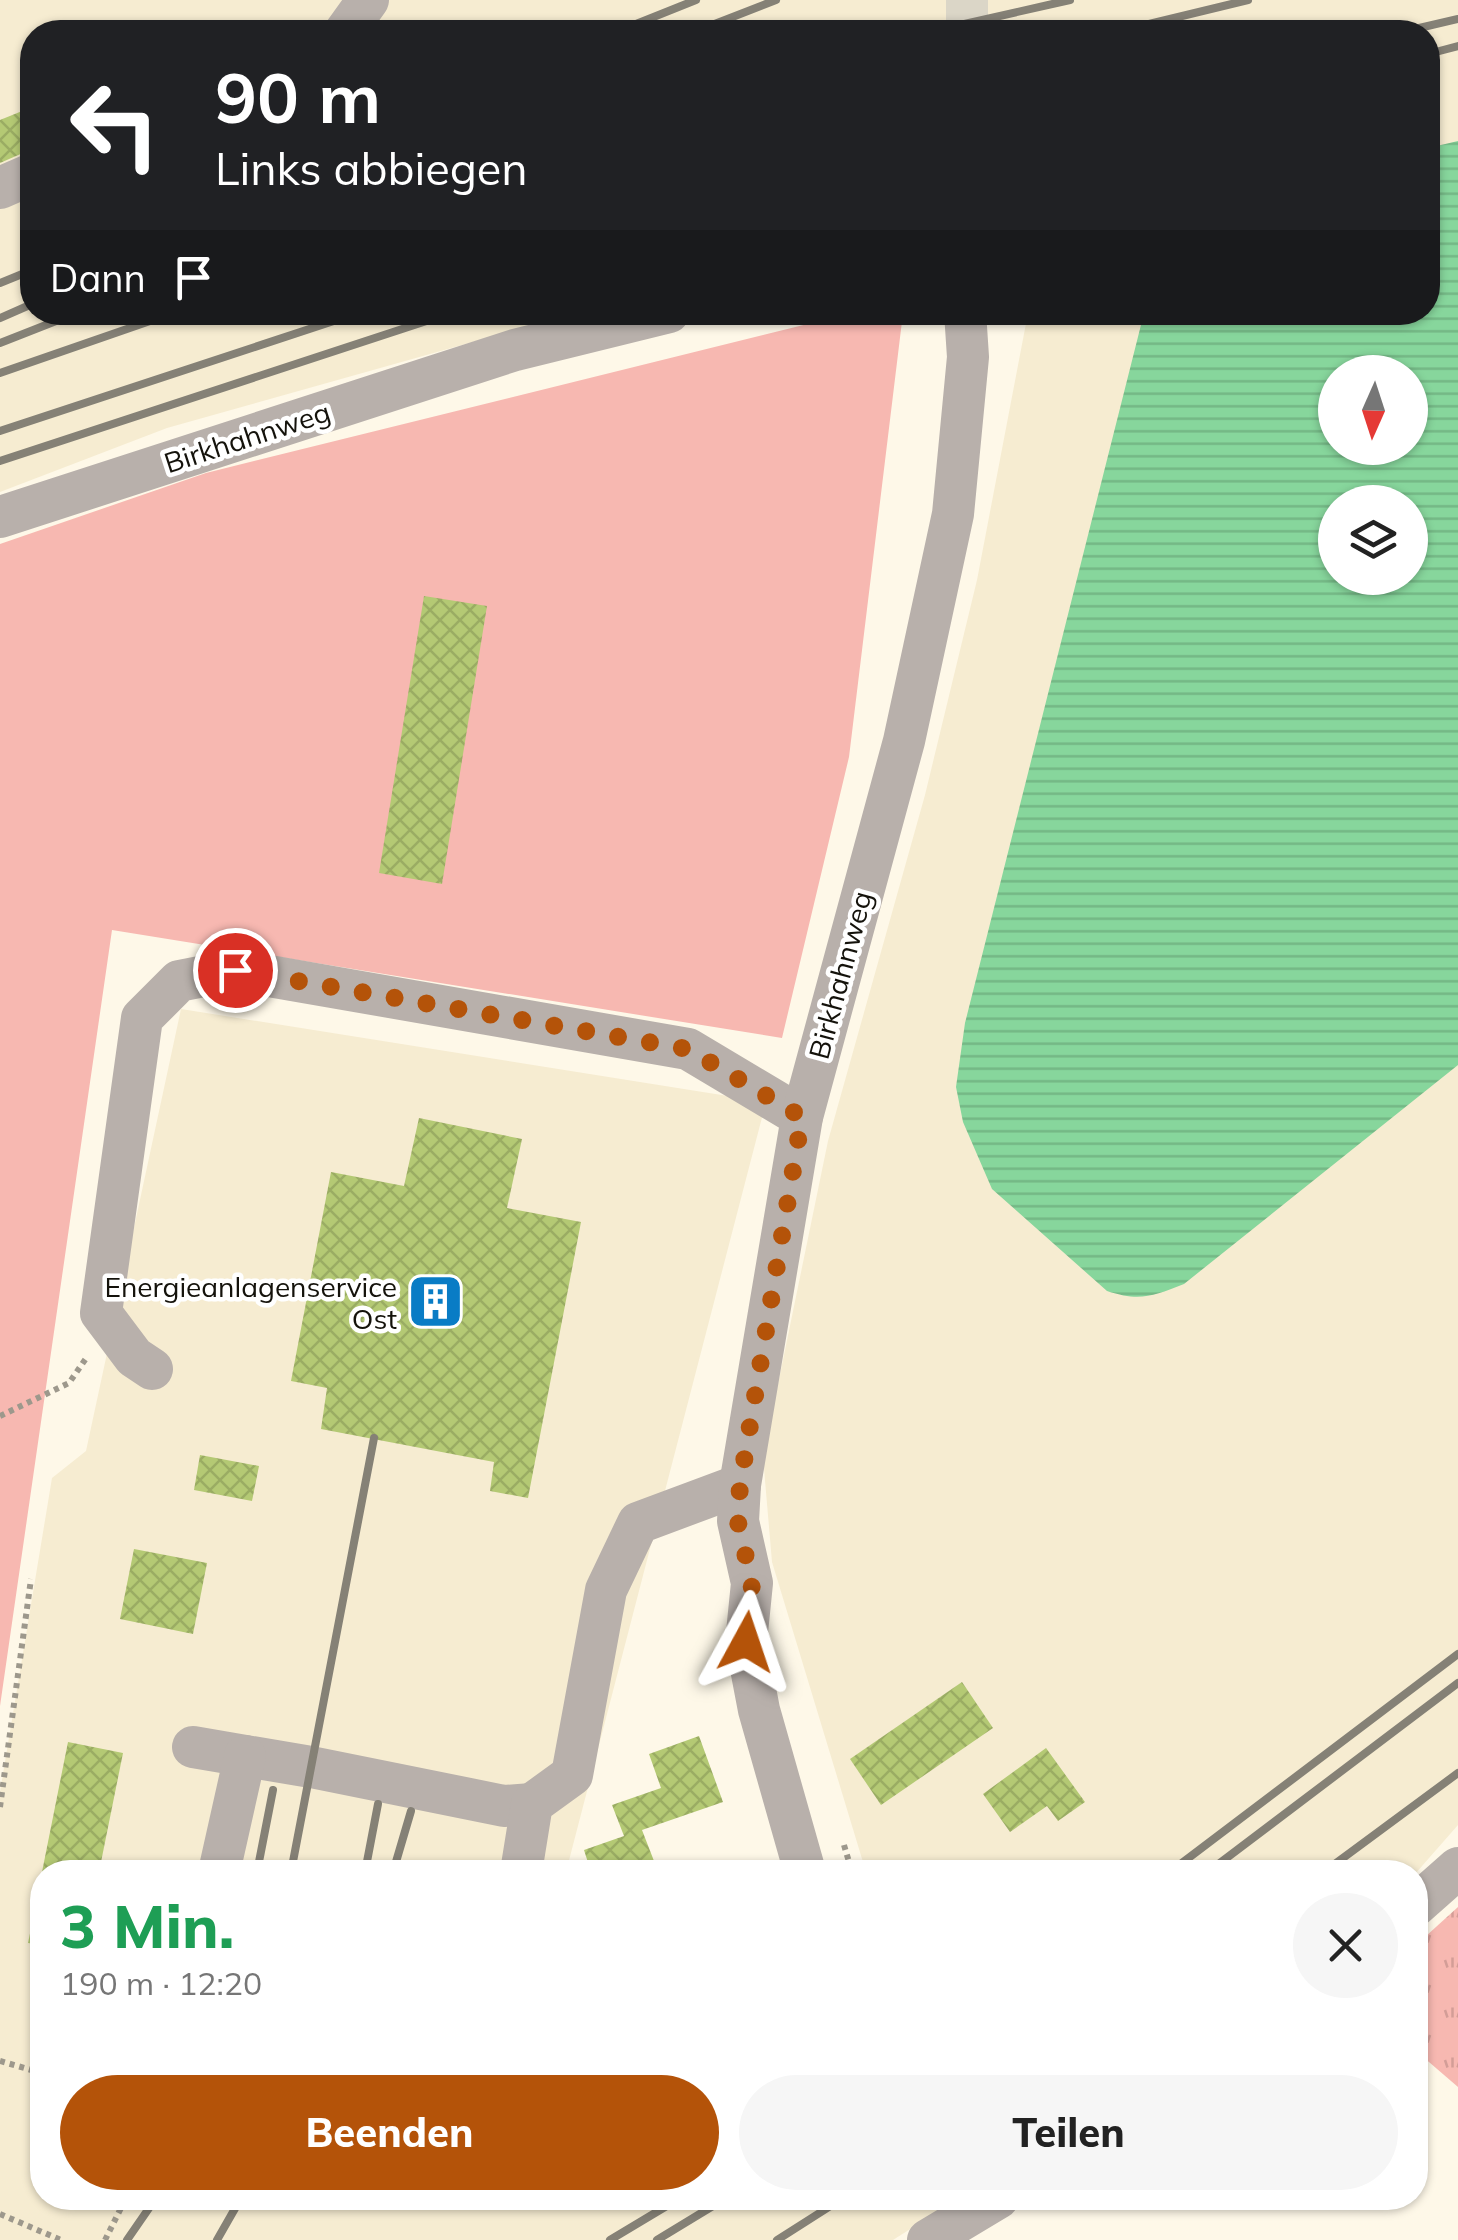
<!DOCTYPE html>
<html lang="de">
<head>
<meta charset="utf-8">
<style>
  body { margin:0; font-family:Mulish,sans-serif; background:#f6f6f6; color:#222; height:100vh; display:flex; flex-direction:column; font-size:38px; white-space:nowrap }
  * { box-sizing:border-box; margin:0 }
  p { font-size:32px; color:#767676 }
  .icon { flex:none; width:55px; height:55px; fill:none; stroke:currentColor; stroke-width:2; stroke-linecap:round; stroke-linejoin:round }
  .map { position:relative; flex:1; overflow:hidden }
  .details { position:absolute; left:30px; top:1860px; width:1398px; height:350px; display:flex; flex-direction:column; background:#fff; border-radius:40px; box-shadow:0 2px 8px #0004 }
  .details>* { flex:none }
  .top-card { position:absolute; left:20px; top:20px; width:1420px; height:305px; border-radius:40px; box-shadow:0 2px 8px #0004; background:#202124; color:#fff; overflow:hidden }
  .needle { width:65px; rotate:183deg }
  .controls { position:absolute; left:1318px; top:355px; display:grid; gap:20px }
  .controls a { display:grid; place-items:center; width:110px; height:110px; border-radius:50%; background:#fff; box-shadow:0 2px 8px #0004; font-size:50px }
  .pin { position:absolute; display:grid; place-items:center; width:85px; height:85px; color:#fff; margin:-42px; border:5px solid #fff; border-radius:50%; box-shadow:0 2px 10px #0007 }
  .me { position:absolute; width:110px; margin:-55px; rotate:5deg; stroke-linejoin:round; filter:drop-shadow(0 0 8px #0008) }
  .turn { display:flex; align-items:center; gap:35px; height:210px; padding:0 30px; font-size:45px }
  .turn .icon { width:130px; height:130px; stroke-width:2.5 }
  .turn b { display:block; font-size:70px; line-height:85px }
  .then { display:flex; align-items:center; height:95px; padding:0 30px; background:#0003; gap:20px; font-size:38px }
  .round { display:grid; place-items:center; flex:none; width:105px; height:105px; border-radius:52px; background:#f6f6f6 }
  .summary { display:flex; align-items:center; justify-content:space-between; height:170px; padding:0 30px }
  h1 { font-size:60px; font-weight:800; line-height:75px; color:#1e9e55 }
  .cta { display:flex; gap:20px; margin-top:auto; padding:20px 30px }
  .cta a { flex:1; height:115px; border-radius:60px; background:#b45309; color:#fff; font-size:40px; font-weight:800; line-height:115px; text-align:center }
  .cta a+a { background:#f6f6f6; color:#222 }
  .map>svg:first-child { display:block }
</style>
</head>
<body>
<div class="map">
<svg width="1458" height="2240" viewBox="0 0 1458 2240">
  <defs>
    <pattern id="grass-tufts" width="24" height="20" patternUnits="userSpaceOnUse" patternTransform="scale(2.5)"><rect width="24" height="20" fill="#f7b8b1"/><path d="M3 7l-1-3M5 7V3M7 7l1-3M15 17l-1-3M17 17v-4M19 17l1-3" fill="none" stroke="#d39d97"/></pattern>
    <pattern id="water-rules" width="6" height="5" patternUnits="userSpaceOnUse" patternTransform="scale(2.5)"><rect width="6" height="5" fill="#87d69c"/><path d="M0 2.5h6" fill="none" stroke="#74b785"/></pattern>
    <pattern id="building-cross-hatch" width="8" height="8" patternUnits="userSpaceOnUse" patternTransform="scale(2.5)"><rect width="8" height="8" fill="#b4c974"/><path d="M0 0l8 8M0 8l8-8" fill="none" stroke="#9aac63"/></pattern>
  </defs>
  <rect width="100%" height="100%" fill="#fef8e8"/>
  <g fill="#f6ecd1" fill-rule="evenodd">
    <path d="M 0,0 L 1458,0 L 1458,1825 L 1415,1874 L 866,1872 L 772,1562 L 763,1457 L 828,1141 L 925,795 L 977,580 L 1028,313 L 1428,312 L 1428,32 L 32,32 L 32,312 L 576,313 L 167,428 L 0,492 ZM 1335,372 L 1410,372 L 1410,448 L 1335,448 ZM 1335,502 L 1410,502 L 1410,578 L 1335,578 Z"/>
    <path d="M 181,1009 L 766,1102 L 566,1872 L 42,1872 L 42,2198 L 959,2198 L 893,2240 L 0,2240 L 0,1792 L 52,1478 L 86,1451 Z"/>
  </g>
  <path fill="url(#grass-tufts)" d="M 1458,1907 L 1458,2087 L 1415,2050 L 1415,1946 Z"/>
  <path fill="#f7b8b1" d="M 852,313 L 903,313 L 849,757 L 782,1038 L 112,930 L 0,1706 L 0,544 L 206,473 Z"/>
  <path fill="url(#water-rules)" fill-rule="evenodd" d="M 1458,141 L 1458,1065 L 1184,1284 C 1153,1296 1140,1302 1107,1291 L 992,1189 L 963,1122 L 956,1087 L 965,1023 L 1144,313 L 1428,312 L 1428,148 ZM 1335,372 L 1410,372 L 1410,448 L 1335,448 ZM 1335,502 L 1410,502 L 1410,578 L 1335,578 Z"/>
  <g fill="url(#building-cross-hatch)">
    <path d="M 32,107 L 32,149 L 0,163 L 0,120 Z"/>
    <path d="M 424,596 L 487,606 L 442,884 L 379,873 Z"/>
    <path d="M 419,1118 L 522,1139 L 507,1208 L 581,1222 L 528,1498 L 490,1491 L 494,1462 L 321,1429 L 327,1388 L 291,1381 L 331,1172 L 404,1186 Z"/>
    <path d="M 200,1455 L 259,1466 L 252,1501 L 194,1490 Z"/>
    <path d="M 134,1549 L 207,1563 L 193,1634 L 120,1619 Z"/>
    <path d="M 962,1682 L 993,1728 L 881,1805 L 850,1759 Z"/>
    <path d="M 699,1736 L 723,1802 L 642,1830 L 654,1861 L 620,1872 L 591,1872 L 584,1850 L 624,1836 L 612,1805 L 661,1788 L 649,1754 Z"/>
    <path d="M 68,1742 L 123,1753 L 99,1872 L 42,1872 Z"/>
    <path d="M 1046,1748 L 1085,1802 L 1058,1821 L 1047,1806 L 1010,1832 L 983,1794 Z"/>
    <path d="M 41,1880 L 42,1880 L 42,1945 L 28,1943 Z"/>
  </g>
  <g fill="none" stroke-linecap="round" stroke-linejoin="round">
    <path stroke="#dbd6c7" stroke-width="42" stroke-dasharray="42 21" stroke-linecap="butt" d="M 967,32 L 967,0"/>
    <g stroke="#9d988c" stroke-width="6" stroke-dasharray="5 5" stroke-linecap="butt">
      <path d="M 0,1416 L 69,1383 L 87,1357"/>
      <path d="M 0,1807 L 31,1579"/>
      <path d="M 844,1845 L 852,1872"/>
      <path d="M 0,2061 L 42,2073"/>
      <path d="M 0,2214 L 61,2240"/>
      <path d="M 105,2240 L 126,2198"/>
    </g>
    <g stroke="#b8b0ab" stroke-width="42">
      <path d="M 345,32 L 368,0"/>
      <path d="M 0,188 L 32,174"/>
      <path d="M 0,517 L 515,350 L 669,312"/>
      <path d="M 152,1369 L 134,1357 L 101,1313 L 142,1018 L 179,981 L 235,970 L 688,1049 L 802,1117"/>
      <path d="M 193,1747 L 311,1767 L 504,1806 L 532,1804"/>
      <path d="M 219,1872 L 245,1756"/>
      <path d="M 521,1872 L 532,1804 L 572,1775 L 606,1590 L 638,1523 L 740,1485"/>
      <path d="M 805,1872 L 759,1710 L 746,1642 L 752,1583 L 738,1521 L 740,1485 L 802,1117 L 904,741 L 953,514 L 968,357 L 965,312"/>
      <path d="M 1415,1906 L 1458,1868"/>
      <path d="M 928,2240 L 998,2198"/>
    </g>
    <g stroke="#858176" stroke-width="8">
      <path d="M 616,32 L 696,0"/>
      <path d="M 694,32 L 776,0"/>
      <path d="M 929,32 L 1070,0"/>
      <path d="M 1116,32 L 1248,0"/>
      <path d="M 1402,32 L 1458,19"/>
      <path d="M 1428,54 L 1458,46"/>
      <path d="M 0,283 L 32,270"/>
      <path d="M 0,318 L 32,304"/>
      <path d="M 0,343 L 79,312"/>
      <path d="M 0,373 L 176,312"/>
      <path d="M 0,431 L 361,312"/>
      <path d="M 0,461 L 454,312"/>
      <path d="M 257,1872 L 273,1790"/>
      <path d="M 291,1872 L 374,1438"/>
      <path d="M 365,1872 L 378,1804"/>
      <path d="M 393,1872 L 411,1811"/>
      <path d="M 1170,1872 L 1458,1654"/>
      <path d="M 1208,1872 L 1458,1683"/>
      <path d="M 1324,1872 L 1458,1773"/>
      <path d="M 127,2240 L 156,2198"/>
      <path d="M 217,2240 L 241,2198"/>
      <path d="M 610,2240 L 680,2198"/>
      <path d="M 657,2240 L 726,2198"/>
      <path d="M 777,2240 L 843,2198"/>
    </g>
  </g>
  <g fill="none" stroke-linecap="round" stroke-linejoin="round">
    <path stroke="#b45309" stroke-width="18" stroke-dasharray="0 32.4" d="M 235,970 L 688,1049 L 802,1117 L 740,1485 L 738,1522 L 752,1584 L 746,1642"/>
  </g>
  <defs>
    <symbol id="building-square" viewBox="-11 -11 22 22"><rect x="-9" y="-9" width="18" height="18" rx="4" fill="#097cc5" stroke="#fff"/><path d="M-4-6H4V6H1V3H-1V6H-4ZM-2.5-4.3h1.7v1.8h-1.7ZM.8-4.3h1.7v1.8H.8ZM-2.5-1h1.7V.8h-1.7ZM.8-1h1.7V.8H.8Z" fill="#fff"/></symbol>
  </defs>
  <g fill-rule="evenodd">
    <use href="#building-square" x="404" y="1270" width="63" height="63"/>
  </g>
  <g text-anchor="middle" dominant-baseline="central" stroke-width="9" stroke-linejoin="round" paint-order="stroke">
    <g font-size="28" fill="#14120b" stroke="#fff">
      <text transform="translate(247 437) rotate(-18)">Birkhahnweg</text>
      <text transform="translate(840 975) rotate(-75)">Birkhahnweg</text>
    </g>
    <g font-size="28" fill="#14120b" stroke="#fff" text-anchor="end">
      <text x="397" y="1286">Energieanlagenservice<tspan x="397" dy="32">Ost</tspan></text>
    </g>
  </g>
</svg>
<div class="controls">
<a><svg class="needle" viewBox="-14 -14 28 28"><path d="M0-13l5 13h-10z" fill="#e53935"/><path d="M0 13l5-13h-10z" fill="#767676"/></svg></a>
<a><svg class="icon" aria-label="layers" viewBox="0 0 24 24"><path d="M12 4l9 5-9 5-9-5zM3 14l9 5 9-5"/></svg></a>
</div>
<div class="pin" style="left:235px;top:970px;background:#d93025"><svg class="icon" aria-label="arrive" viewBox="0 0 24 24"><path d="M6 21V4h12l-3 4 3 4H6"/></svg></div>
<svg class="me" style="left:746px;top:1642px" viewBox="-20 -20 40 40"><path d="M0-17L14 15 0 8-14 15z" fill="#b45309" stroke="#fff" stroke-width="4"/></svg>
<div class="top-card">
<div class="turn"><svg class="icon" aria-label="left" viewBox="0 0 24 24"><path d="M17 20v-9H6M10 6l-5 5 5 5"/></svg><div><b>90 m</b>Links abbiegen</div></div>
<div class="then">Dann<svg class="icon" aria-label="arrive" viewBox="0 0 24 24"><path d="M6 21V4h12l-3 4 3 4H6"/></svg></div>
</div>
<section class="details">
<div class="summary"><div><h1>3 Min.</h1><p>190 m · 12:20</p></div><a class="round"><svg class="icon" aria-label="close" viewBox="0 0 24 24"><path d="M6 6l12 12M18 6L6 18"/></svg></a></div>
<div class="cta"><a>Beenden</a><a>Teilen</a></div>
</section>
</div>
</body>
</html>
